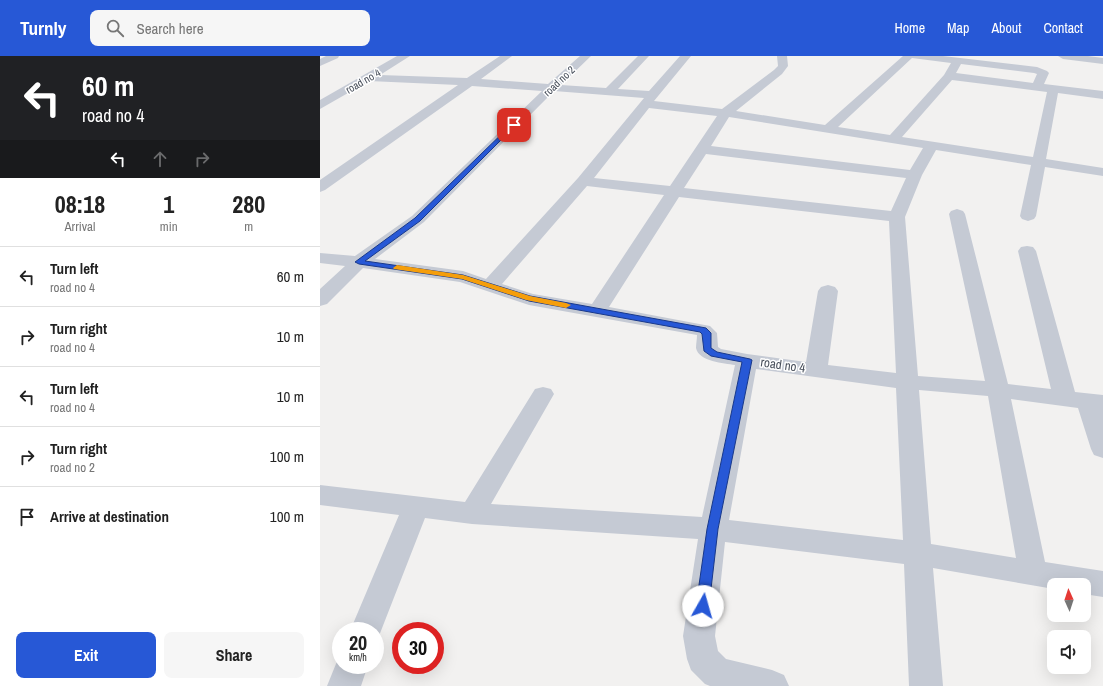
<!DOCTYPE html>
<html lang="en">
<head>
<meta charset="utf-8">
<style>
  body { margin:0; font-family:"Archivo Narrow",sans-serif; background:#f6f6f6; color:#222; height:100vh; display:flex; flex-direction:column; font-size:15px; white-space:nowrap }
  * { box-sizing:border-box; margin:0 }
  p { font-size:13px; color:#767676 }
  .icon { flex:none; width:22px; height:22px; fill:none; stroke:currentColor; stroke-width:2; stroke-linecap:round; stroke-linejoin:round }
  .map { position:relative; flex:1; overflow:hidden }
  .details { display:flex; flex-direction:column; background:#fff; width:320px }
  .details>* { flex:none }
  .top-card { background:#202124; color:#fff; overflow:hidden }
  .needle { width:26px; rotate:357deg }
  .buttons { position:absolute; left:727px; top:522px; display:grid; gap:8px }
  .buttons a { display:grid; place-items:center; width:44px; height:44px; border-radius:8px; background:#fff; box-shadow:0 4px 16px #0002; font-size:20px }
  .speed { position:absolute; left:12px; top:566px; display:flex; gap:8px; font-size:20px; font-weight:700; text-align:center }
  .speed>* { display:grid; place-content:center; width:52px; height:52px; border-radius:50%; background:#fff; box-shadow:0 4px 16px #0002; line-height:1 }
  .speed small { font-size:10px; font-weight:400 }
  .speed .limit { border:6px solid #d22; background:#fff; color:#111 }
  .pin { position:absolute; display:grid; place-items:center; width:34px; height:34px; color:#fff; margin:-17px; border-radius:8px; box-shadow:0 2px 6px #0006 }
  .me { position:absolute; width:44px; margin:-22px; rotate:7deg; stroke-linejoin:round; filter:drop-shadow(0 0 3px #0008) }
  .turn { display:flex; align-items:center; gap:14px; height:84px; padding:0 16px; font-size:18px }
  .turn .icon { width:52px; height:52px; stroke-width:2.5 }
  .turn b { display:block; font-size:28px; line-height:34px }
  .lanes { display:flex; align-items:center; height:38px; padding:0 16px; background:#0003; justify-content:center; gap:20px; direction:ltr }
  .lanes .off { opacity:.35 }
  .eta { display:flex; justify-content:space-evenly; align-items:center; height:68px; text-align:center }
  .eta b { font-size:24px; font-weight:700; line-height:28px }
  .primary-button { display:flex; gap:8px; margin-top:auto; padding:8px 16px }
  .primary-button a { flex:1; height:46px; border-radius:8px; background:#2758d6; color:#fff; font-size:16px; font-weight:700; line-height:46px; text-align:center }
  .primary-button a+a { background:#f6f6f6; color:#222 }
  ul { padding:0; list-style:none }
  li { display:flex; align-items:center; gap:12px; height:60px; padding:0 16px; border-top:1px solid #e0e0e0 }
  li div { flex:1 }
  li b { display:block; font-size:15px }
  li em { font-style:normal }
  header { display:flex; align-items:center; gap:24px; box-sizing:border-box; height:56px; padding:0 20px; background:#2758d6; color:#fff }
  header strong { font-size:19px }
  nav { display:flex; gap:22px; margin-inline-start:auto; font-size:14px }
  .search { width:280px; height:36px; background:#f6f6f6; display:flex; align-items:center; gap:10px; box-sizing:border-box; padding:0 14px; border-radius:8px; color:#767676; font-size:15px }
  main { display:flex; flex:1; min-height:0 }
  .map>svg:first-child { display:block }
</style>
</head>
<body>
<header>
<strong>Turnly</strong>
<div class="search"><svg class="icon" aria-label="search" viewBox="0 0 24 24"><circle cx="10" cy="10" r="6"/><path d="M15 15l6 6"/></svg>Search here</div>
<nav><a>Home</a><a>Map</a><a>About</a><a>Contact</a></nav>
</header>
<main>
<section class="details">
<div class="top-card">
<div class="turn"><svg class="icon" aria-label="left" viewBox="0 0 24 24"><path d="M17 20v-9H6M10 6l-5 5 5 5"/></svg><div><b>60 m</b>road no 4</div></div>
<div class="lanes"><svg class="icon" aria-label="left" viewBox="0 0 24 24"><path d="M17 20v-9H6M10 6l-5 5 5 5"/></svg><svg class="icon off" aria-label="ahead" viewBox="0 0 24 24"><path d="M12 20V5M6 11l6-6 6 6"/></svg><svg class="icon off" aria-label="right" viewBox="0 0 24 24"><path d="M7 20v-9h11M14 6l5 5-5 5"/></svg></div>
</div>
<div class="eta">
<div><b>08:18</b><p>Arrival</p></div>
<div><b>1</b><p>min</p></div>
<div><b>280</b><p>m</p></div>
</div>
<ul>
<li><svg class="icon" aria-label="left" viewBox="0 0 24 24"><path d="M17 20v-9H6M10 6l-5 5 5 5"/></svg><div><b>Turn left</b><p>road no 4</p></div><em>60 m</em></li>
<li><svg class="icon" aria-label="right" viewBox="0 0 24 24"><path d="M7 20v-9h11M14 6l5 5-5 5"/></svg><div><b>Turn right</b><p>road no 4</p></div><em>10 m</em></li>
<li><svg class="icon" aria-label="left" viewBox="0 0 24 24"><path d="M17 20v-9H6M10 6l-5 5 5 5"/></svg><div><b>Turn left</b><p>road no 4</p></div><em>10 m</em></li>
<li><svg class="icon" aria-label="right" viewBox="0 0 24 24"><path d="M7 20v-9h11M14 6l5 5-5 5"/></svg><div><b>Turn right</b><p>road no 2</p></div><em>100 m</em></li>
<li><svg class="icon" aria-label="arrive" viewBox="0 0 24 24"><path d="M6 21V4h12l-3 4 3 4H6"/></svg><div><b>Arrive at destination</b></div><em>100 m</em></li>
</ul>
<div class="primary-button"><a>Exit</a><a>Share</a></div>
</section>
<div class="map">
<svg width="783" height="630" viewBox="0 0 783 630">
  <rect width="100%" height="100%" fill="#f2f1f0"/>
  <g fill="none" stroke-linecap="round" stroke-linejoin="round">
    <g fill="#c5cad4" fill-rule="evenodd">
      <path d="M 6,0 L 19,0 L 18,2 L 0,10 L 0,3 Z"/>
      <path d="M 77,0 L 90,0 L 60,19 L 147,22 L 180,0 L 192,0 L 161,23 L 228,28 L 260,0 L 271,0 L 241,29 L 286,32 L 318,0 L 329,0 L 298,33 L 329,35 L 360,0 L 371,0 L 334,45 L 402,53 L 454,14 L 458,10 L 457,0 L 467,0 L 468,10 L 462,18 L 416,55 L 505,69 L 583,0 L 623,0 L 717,11 L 727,15 L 729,17 L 724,28 L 783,35 L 783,43 L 738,37 L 726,103 L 783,112 L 783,120 L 725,111 L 716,160 L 714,163 L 708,165 L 702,163 L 700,160 L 711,109 L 616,94 L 602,119 L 585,161 L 598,320 L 665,325 L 629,158 L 631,155 L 637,153 L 643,155 L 645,158 L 688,328 L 731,333 L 698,195 L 701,191 L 707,190 L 713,191 L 716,195 L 755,336 L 783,339 L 783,402 L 774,399 L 771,393 L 758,352 L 691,343 L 725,506 L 783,515 L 783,541 L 764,538 L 764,529 L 734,529 L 734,533 L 613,512 L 623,630 L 589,630 L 584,508 L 405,486 L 395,580 L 398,595 L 406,603 L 452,614 L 464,619 L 469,630 L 390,630 L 385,628 L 371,614 L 367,603 L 363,580 L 378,483 L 152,468 L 105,462 L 57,585 L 55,586 L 55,575 L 30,575 L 79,459 L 0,449 L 0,429 L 145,446 L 215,333 L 223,331 L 231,333 L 234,338 L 171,448 L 382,461 L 415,309 C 404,307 379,306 376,292 C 376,288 377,283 377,279 L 209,249 L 140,226 L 43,212 L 7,248 L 0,250 L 0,233 L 25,210 L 0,207 L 0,197 L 35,200 L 92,160 L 222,35 L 152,30 L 5,134 L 0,136 L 0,124 L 138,29 L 49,25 L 0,53 L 0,44 ZM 592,2 L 631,7 L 624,19 L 570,79 L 518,71 ZM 641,8 L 714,17 L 717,18 L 713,27 L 636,17 ZM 632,24 L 727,36 L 713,101 L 582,81 ZM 234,35 L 324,42 L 258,122 L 166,223 L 143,215 L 55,203 L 104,166 ZM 329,52 L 397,60 L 350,130 L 274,122 ZM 409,61 L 603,92 L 590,114 L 391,90 ZM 386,98 L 586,122 L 571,155 L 364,132 ZM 267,130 L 344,139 L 272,248 L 213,238 L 182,228 ZM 359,141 L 569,165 L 576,317 L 508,309 L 518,235 L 515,231 L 508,229 L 501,231 L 498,235 L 486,306 L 427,298 L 401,293 L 398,291 L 397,277 L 390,270 L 289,251 ZM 436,313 L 576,332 L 583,484 L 409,464 ZM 599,334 L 668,340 L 696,502 L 611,488 Z"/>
      <path d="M 738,0 L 768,0 L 783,2 L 783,8 L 743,3 Z"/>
      <path d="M 20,598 L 21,609 L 48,609 L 41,630 L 7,630 Z"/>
    </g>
  </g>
  <path fill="#2758d6" stroke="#19398b" d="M 192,68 L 196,69 L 100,165 L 45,205 L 143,219 L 210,240 L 386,272 L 391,277 L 391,292 L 397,296 L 430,303 L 432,304 L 398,473 L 389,550 L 387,553 L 383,555 L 378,553 L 376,550 L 387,473 L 422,306 L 391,300 L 384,295 L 382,278 L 380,276 L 209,245 L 142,223 L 39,208 L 35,206 L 95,162 Z"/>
  <path fill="#f59e0b" d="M 77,209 L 143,219 L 210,240 L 246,247 L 251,249 L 246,252 L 206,244 L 142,223 L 74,213 L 73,212 Z"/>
  <g text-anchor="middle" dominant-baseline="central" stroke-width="3" stroke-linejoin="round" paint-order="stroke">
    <g font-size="11" fill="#49505c" stroke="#fff">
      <text transform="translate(43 25) rotate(-30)">road no 4</text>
      <text transform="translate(239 25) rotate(-43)">road no 2</text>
    </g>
    <g font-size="13" fill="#49505c" stroke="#fff">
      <text transform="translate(463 309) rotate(8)">road no 4</text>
    </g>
  </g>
</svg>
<div class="buttons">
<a><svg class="needle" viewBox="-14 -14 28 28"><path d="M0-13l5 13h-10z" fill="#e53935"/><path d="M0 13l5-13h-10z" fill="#767676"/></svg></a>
<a><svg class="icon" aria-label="sound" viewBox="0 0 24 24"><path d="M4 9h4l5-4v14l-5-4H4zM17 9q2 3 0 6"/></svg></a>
</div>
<div class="speed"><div>20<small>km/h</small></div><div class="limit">30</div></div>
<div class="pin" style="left:194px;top:69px;background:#d93025"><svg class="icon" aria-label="arrive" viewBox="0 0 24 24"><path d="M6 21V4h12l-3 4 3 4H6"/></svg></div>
<svg class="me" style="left:383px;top:550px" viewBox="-20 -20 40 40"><circle r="19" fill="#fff"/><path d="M0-13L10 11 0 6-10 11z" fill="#2758d6"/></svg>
</div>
</main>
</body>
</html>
